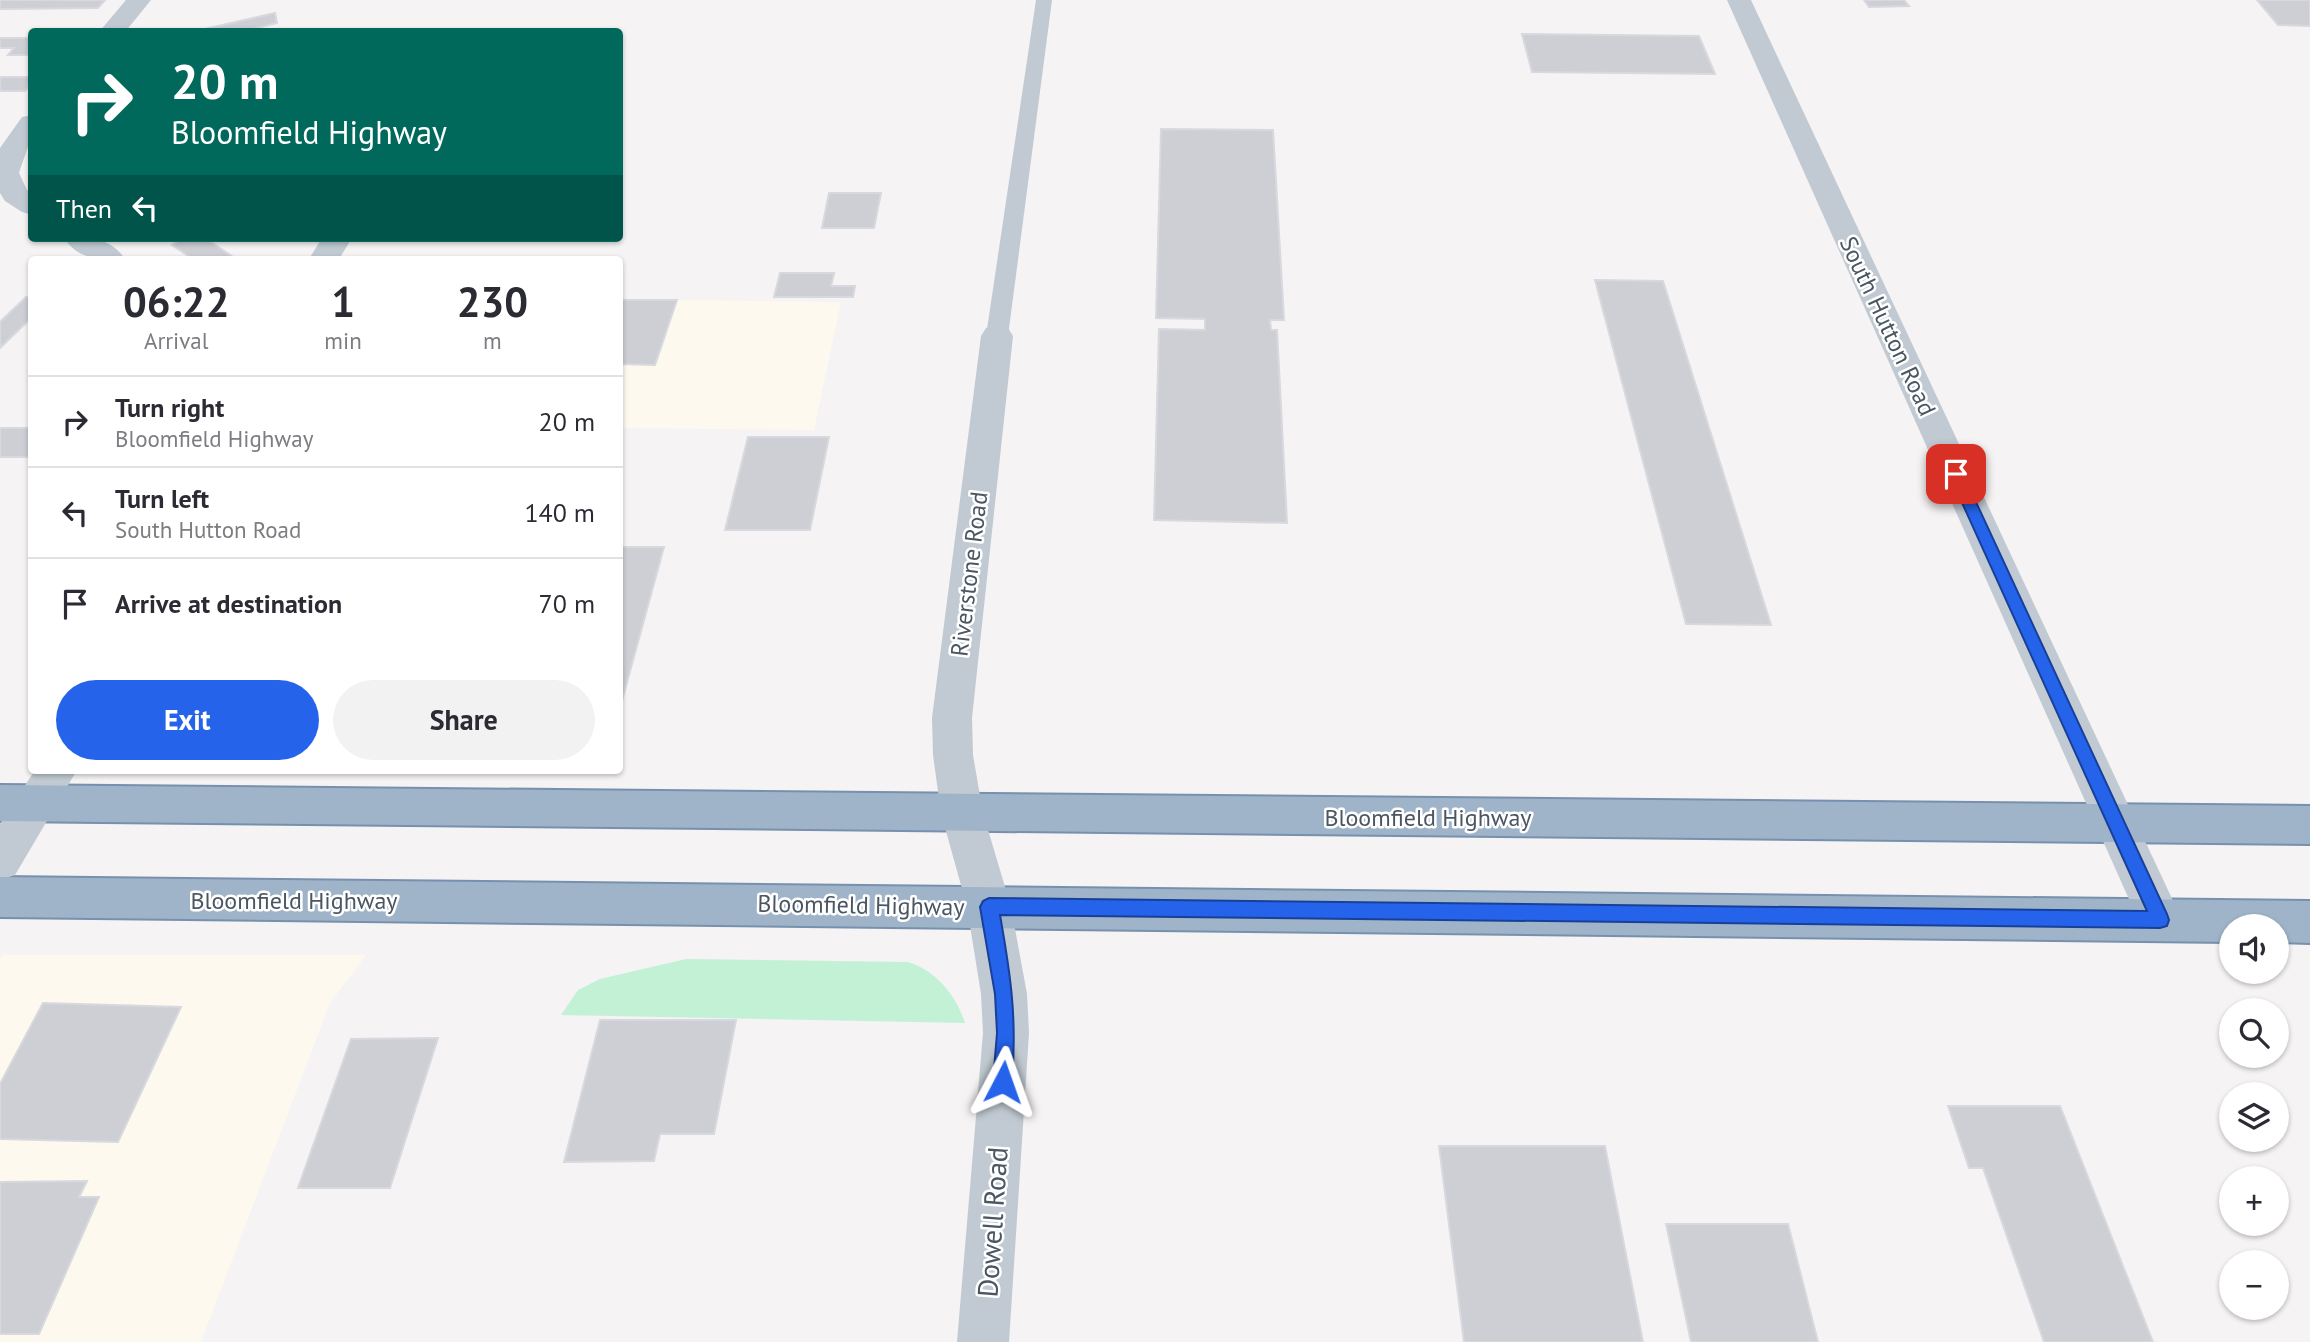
<!DOCTYPE html>
<html lang="en">
<head>
<meta charset="utf-8">
<style>
  body { margin:0; font-family:"PT Sans",sans-serif; background:#f2f2f3; color:#2b2b33; height:100vh; display:flex; flex-direction:column; font-size:26px; white-space:nowrap }
  * { box-sizing:border-box; margin:0 }
  p { font-size:23px; color:#7c7c81 }
  .icon { flex:none; width:38px; height:38px; fill:none; stroke:currentColor; stroke-width:2; stroke-linecap:round; stroke-linejoin:round }
  .map { position:relative; flex:1; overflow:hidden }
  .sheet { position:absolute; left:28px; top:256px; width:595px; height:518px; display:flex; flex-direction:column; background:#fff; border-radius:7px; box-shadow:0 2px 5px #0004 }
  .sheet>* { flex:none }
  .banner { position:absolute; left:28px; top:28px; width:595px; height:214px; border-radius:7px; box-shadow:0 2px 5px #0004; background:#00695c; color:#fff; overflow:hidden }
  .buttons { position:absolute; left:2219px; top:914px; display:grid; gap:14px }
  .buttons a { display:grid; place-items:center; width:70px; height:70px; border-radius:50%; background:#fff; box-shadow:0 2px 5px #0004; font-size:35px }
  .pin { position:absolute; display:grid; place-items:center; width:60px; height:60px; color:#fff; margin:-30px; border-radius:14px; box-shadow:0 4px 10px #0006 }
  .me { position:absolute; width:77px; margin:-38px; rotate:4deg; stroke-linejoin:round; filter:drop-shadow(0 0 5px #0008) }
  .turn { display:flex; align-items:center; gap:24px; height:147px; padding:0 28px; font-size:32px }
  .turn .icon { width:91px; height:91px; stroke-width:2.5 }
  .turn b { display:block; font-size:49px; line-height:60px }
  .then { display:flex; align-items:center; height:66px; padding:0 28px; background:#0003; gap:14px; font-size:26px }
  .eta { display:flex; justify-content:space-evenly; align-items:center; height:119px; text-align:center }
  .eta b { font-size:42px; font-weight:700; line-height:49px }
  .action { display:flex; gap:14px; margin-top:auto; padding:14px 28px }
  .action a { flex:1; height:80px; border-radius:42px; background:#2563eb; color:#fff; font-size:28px; font-weight:700; line-height:80px; text-align:center }
  .action a+a { background:#f2f2f3; color:#2b2b33 }
  ul { padding:0; list-style:none }
  li { display:flex; align-items:center; gap:21px; height:91px; padding:0 28px; border-top:2px solid #e1e1e2 }
  li div { flex:1 }
  li b { display:block; font-size:26px }
  li em { font-style:normal }
  .map>svg:first-child { display:block }
</style>
</head>
<body>
<div class="map">
<svg width="2310" height="1342" viewBox="0 0 2310 1342">
  <rect width="100%" height="100%" fill="#f5f3f3"/>
  <g fill="#fdf9ef">
    <path d="M 620,299 L 841,302 L 814,430 L 620,428 Z"/>
    <path d="M 4,955 L 366,955 L 330,1003 L 201,1342 L 0,1342 L 0,958 Z"/>
  </g>
  <path fill="#c3f1d5" d="M 686,959 L 908,962 C 937,971 956,996 965,1023 L 561,1015 L 578,990 L 600,979 Z"/>
  <g fill="#cdcfd5" stroke="#d7d9de" stroke-width="2">
    <path d="M 0,0 L 105,0 L 98,8 L 0,9 Z"/>
    <path d="M 1864,0 L 1904,0 L 1909,6 L 1869,7 Z"/>
    <path d="M 2257,0 L 2310,0 L 2310,26 L 2278,25 Z"/>
    <path d="M 275,13 L 277,23 L 239,32 L 192,32 Z"/>
    <path d="M 1522,34 L 1699,36 L 1715,74 L 1532,72 Z"/>
    <path d="M 0,38 L 32,38 L 32,55 L 8,55 L 14,48 L 0,48 Z"/>
    <path d="M 0,77 L 32,77 L 32,83 L 25,91 L 0,91 Z"/>
    <path d="M 1161,129 L 1273,130 L 1284,320 L 1270,320 L 1271,330 L 1277,330 L 1287,523 L 1154,520 L 1159,329 L 1205,330 L 1205,319 L 1156,318 Z"/>
    <path d="M 829,193 L 881,193 L 874,228 L 822,228 Z"/>
    <path d="M 184,238 L 205,238 L 236,259 L 193,259 L 172,245 Z"/>
    <path d="M 780,273 L 834,273 L 831,286 L 855,286 L 853,297 L 774,297 Z"/>
    <path d="M 1595,280 L 1663,281 L 1771,625 L 1686,624 Z"/>
    <path d="M 26,297 L 32,298 L 32,317 L 0,348 L 0,322 Z"/>
    <path d="M 620,300 L 677,300 L 655,365 L 620,364 Z"/>
    <rect x="0" y="428" width="32" height="29"/>
    <path d="M 748,437 L 829,437 L 810,530 L 725,530 Z"/>
    <path d="M 620,547 L 664,547 L 620,708 Z"/>
    <path d="M 43,1003 L 181,1007 L 118,1142 L 0,1139 L 0,1084 Z"/>
    <path d="M 600,1020 L 736,1020 L 714,1134 L 660,1134 L 654,1161 L 564,1162 Z"/>
    <path d="M 438,1038 L 390,1188 L 298,1188 L 351,1039 Z"/>
    <path d="M 1948,1106 L 2060,1106 L 2153,1342 L 2044,1342 L 1983,1168 L 1969,1168 Z"/>
    <path d="M 1439,1146 L 1605,1146 L 1643,1342 L 1464,1342 Z"/>
    <path d="M 87,1181 L 79,1197 L 99,1197 L 39,1334 L 0,1334 L 0,1182 Z"/>
    <path d="M 1666,1224 L 1788,1224 L 1818,1342 L 1691,1342 Z"/>
  </g>
  <g fill="none" stroke-linecap="round" stroke-linejoin="round">
    <defs>
      <g id="trunk">
        <path d="M 0,785 L 2310,806 L 2310,844 L 0,821 Z"/>
        <path d="M 0,877 L 2310,901 L 2310,943 L 2277,942 L 2277,926 L 2231,926 L 2231,942 L 0,917 Z"/>
      </g>
    </defs>
    <use href="#trunk" stroke="#7690ad" stroke-width="4"/>
    <path fill="#c1cad2" fill-rule="evenodd" d="M 1036,0 L 1052,0 L 1008,336 L 1005,341 L 997,343 L 989,341 L 986,336 Z"/>
    <g fill="#c1cad2" fill-rule="evenodd">
      <path d="M 126,0 L 151,0 L 125,32 L 99,32 Z"/>
      <path d="M 1727,0 L 1751,0 L 2175,905 L 2182,920 L 2175,935 L 2160,941 L 2145,935 Z"/>
      <path d="M 32,115 C 32,142 27,148 19,173 L 27,190 L 32,193 L 32,215 L 22,212 L 5,201 L 0,193 L 0,148 L 22,117 Z"/>
      <path d="M 64,238 C 88,238 110,236 125,259 C 101,259 79,261 64,238 Z"/>
      <path d="M 322,238 L 352,238 L 339,259 L 309,259 Z"/>
      <path d="M 997,325 L 1008,328 L 1013,336 L 972,718 L 973,755 L 983,813 L 1011,907 L 1027,994 L 1029,1033 L 1009,1342 L 957,1342 L 983,1033 L 981,994 L 967,907 L 941,813 L 933,755 L 932,718 L 981,336 L 986,328 Z"/>
      <path d="M 35,770 L 77,770 L 15,875 L 0,880 L 0,824 Z"/>
    </g>
    <use href="#trunk" fill="#9fb4c9" fill-rule="evenodd"/>
  </g>
  <path fill="#2563eb" stroke="#184099" stroke-width="2" d="M 1956,468 L 1963,474 L 2167,914 L 2169,920 L 2167,926 L 2160,928 L 1000,915 C 1011,977 1017,1019 1012,1082 L 1009,1089 L 1003,1092 L 996,1089 L 993,1082 L 997,1033 L 995,994 L 980,907 L 983,901 L 989,898 L 2147,911 L 1949,474 Z"/>
  <g text-anchor="middle" dominant-baseline="central" stroke-width="5" stroke-linejoin="round" paint-order="stroke">
    <g font-size="24" fill="#4a5661" stroke="#fff">
      <text transform="translate(1888 326) rotate(65)">South Hutton Road</text>
      <text transform="translate(969 574) rotate(-83)">Riverstone Road</text>
      <text x="1428" y="817">Bloomfield Highway</text>
      <text x="294" y="900">Bloomfield Highway</text>
      <text transform="translate(861 905) rotate(1)">Bloomfield Highway</text>
    </g>
    <g font-size="28" fill="#4a5661" stroke="#fff">
      <text transform="translate(992 1222) rotate(-86)">Dowell Road</text>
    </g>
  </g>
</svg>
<div class="buttons">
<a><svg class="icon" aria-label="sound" viewBox="0 0 24 24"><path d="M4 9h4l5-4v14l-5-4H4zM17 9q2 3 0 6"/></svg></a>
<a><svg class="icon" aria-label="search" viewBox="0 0 24 24"><circle cx="10" cy="10" r="6"/><path d="M15 15l6 6"/></svg></a>
<a><svg class="icon" aria-label="layers" viewBox="0 0 24 24"><path d="M12 4l9 5-9 5-9-5zM3 14l9 5 9-5"/></svg></a>
<a>+</a>
<a>−</a>
</div>
<div class="pin" style="left:1956px;top:474px;background:#d93025"><svg class="icon" aria-label="arrive" viewBox="0 0 24 24"><path d="M6 21V4h12l-3 4 3 4H6"/></svg></div>
<svg class="me" style="left:1003px;top:1082px" viewBox="-20 -20 40 40"><path d="M0-17L14 15 0 8-14 15z" fill="#2563eb" stroke="#fff" stroke-width="4"/></svg>
<div class="banner">
<div class="turn"><svg class="icon" aria-label="right" viewBox="0 0 24 24"><path d="M7 20v-9h11M14 6l5 5-5 5"/></svg><div><b>20 m</b>Bloomfield Highway</div></div>
<div class="then">Then<svg class="icon" aria-label="left" viewBox="0 0 24 24"><path d="M17 20v-9H6M10 6l-5 5 5 5"/></svg></div>
</div>
<section class="sheet">
<div class="eta">
<div><b>06:22</b><p>Arrival</p></div>
<div><b>1</b><p>min</p></div>
<div><b>230</b><p>m</p></div>
</div>
<ul>
<li><svg class="icon" aria-label="right" viewBox="0 0 24 24"><path d="M7 20v-9h11M14 6l5 5-5 5"/></svg><div><b>Turn right</b><p>Bloomfield Highway</p></div><em>20 m</em></li>
<li><svg class="icon" aria-label="left" viewBox="0 0 24 24"><path d="M17 20v-9H6M10 6l-5 5 5 5"/></svg><div><b>Turn left</b><p>South Hutton Road</p></div><em>140 m</em></li>
<li><svg class="icon" aria-label="arrive" viewBox="0 0 24 24"><path d="M6 21V4h12l-3 4 3 4H6"/></svg><div><b>Arrive at destination</b></div><em>70 m</em></li>
</ul>
<div class="action"><a>Exit</a><a>Share</a></div>
</section>
</div>
</body>
</html>
